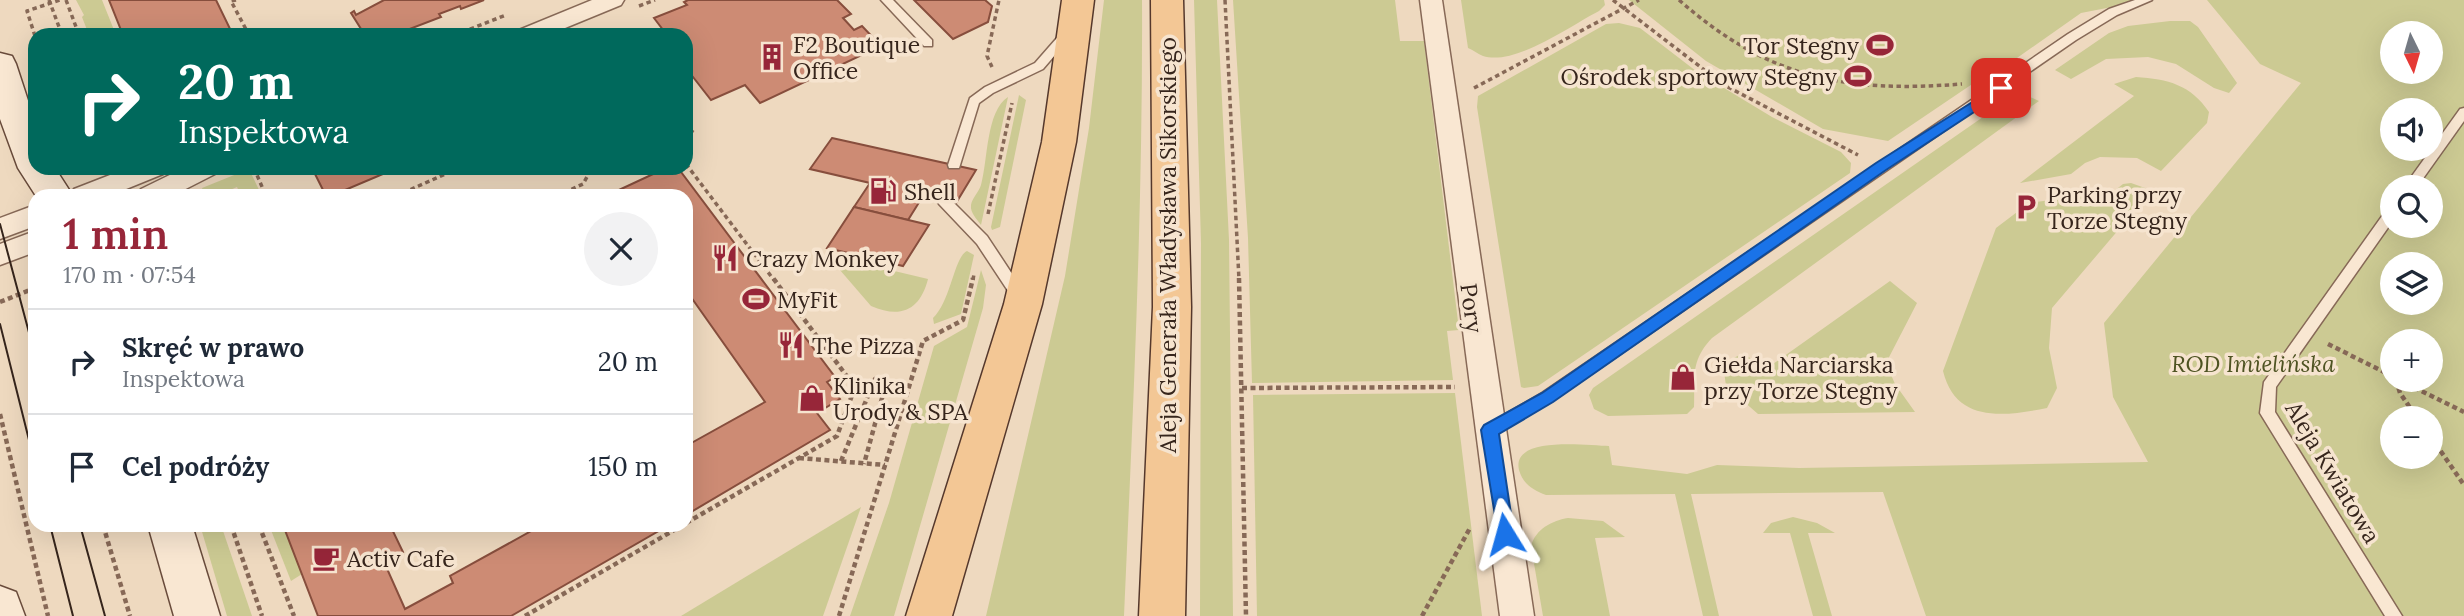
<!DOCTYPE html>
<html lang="pl">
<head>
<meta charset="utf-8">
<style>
  body { margin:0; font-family:Lora,serif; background:#f2f2f3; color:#1f2937; height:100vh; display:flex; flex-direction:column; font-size:26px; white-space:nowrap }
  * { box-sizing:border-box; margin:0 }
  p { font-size:23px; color:#747a83 }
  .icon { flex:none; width:38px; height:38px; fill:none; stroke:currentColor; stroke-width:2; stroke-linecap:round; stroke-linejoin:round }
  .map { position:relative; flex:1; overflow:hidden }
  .sheet { position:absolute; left:28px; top:189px; width:665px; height:343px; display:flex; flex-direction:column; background:#fff; border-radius:21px; box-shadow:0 7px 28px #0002 }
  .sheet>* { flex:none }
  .hud { position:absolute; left:28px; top:28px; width:665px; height:147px; border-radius:21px; box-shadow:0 7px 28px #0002; background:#00695c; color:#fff; overflow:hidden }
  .needle { width:46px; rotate:175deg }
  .tools { position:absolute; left:2380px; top:21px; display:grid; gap:14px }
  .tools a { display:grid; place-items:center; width:63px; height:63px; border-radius:50%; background:#fff; box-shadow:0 7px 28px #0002; font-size:35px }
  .pin { position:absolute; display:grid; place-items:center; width:60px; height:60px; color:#fff; margin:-30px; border-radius:14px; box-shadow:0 4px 10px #0006 }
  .me { position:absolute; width:77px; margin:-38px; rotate:352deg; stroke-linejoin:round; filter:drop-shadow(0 0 5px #0008) }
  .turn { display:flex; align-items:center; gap:24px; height:147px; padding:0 35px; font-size:32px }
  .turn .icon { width:91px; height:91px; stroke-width:2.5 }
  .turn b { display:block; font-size:49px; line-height:60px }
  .round { display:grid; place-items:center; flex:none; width:74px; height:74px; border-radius:37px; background:#f2f2f3 }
  .head { display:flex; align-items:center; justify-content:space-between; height:119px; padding:0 35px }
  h1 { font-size:42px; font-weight:600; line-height:52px; color:#972639 }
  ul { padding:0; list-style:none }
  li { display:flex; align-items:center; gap:21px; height:105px; padding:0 35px; border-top:2px solid #e0e1e3 }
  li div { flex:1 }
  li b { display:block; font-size:26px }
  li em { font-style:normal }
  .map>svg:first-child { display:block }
</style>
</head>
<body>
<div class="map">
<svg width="2464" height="616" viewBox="0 0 2464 616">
  <rect width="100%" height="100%" fill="#eed9bf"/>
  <g fill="#ccca93" fill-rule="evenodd">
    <path d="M 76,0 L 102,0 L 116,35 L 89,35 L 82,17 L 84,15 Z"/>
    <path d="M 1104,0 L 1142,0 C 1143,206 1133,411 1124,616 L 986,616 L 1065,276 L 1089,128 Z"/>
    <path d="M 1194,0 L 1217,0 L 1229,240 L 1233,616 L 1200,616 L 1201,243 Z"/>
    <path d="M 1233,0 L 1395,0 L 1400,41 L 1424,41 L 1459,330 L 1447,331 L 1453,380 L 1252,383 L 1248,238 Z"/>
    <path d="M 1461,0 L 1604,0 L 1605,5 L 1599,11 C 1570,26 1515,66 1483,56 C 1478,54 1473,50 1468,48 Z"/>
    <path d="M 1629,0 L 2148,0 L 2081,13 L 1997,72 L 1993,70 L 1888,141 L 1823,129 L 1706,61 Z"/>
    <path d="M 2207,0 L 2464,0 L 2464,616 L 1926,616 L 1883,492 L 1691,494 L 1719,616 L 1703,616 L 1675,494 L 1546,495 C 1533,490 1523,484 1519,470 C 1511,435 1588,446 1609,446 L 1612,465 L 1687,474 L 1717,465 L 1799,468 L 2148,462 L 2113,397 L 2104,323 L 2301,83 L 2260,64 ZM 2392,33 L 2431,33 L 2431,72 L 2392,72 ZM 2392,110 L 2431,110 L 2431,149 L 2392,149 ZM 2392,187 L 2431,187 L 2431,226 L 2392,226 ZM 2392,264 L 2431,264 L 2431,303 L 2392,303 ZM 2392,341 L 2431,341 L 2431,380 L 2392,380 ZM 2392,418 L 2431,418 L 2431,457 L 2392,457 Z"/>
    <path d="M 2170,21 L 2190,21 L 2198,27 L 2237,83 L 2229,93 L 2214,88 L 2176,64 L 2148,57 L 2106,59 L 2071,79 L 2055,70 L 2109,33 L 2128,26 Z"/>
    <path d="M 1619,23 L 1640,28 L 1696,71 L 1772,117 L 1841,152 L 1851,163 L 1850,173 L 1538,386 L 1524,388 L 1521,387 L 1477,107 L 1478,96 L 1606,24 Z"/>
    <path d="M 2136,77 C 2168,79 2191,85 2209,112 L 2207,123 L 2161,171 L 2137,158 L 2100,157 L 2085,163 L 2071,174 L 2020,183 L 2134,96 L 2114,84 Z"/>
    <path d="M 2019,92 L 2039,101 L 1712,338 C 1690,361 1695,378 1694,407 L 1687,414 L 1608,416 L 1594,409 L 1589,395 L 1593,388 Z"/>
    <path d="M 1019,95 L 1026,100 L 1000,227 L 992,230 L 991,227 Z"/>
    <path d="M 1008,97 L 981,225 C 977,219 970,213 971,205 C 972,198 979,192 981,185 C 988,160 986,111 1008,97 Z"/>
    <path d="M 249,169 L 262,196 L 241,196 L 237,187 L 216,196 L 205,196 L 202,188 Z"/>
    <path d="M 2131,183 L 2145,188 L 2148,195 L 2052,308 L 2049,348 L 2057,388 L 2047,408 C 2005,416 1956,424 1943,371 L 1996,228 L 2029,203 L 2113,192 L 2123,184 Z"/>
    <path d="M 967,251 L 974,255 L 961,314 L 934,324 L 933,318 C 951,301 954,257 967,251 Z"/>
    <path d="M 827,255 L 928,279 C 920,310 901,319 871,306 Z"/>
    <path d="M 981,270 L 986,285 L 983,308 L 894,616 L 850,616 L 889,503 L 934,346 L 967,327 Z"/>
    <path d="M 1890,281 L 1917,303 L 1886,363 L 1895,384 L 1915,412 L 1758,414 L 1726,386 L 1723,364 L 1743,353 L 1766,369 Z"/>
    <path d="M 1455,393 L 1482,616 L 1257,616 L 1253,395 Z"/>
    <path d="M 861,507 L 823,616 L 681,616 Z"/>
    <path d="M 1793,517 L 1817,523 L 1835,533 L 1808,533 L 1832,616 L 1813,616 L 1790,533 L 1763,533 L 1771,523 Z"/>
    <path d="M 1568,518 L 1603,521 L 1625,537 L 1595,538 L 1610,616 L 1543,616 L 1531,546 C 1536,529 1551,521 1568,518 Z"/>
    <path d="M 200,525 L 221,525 L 252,616 L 227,616 Z"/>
    <path d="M 269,525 L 283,525 L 302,574 L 291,581 Z"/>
  </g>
  <g fill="#cd8b74" stroke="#874e3d" stroke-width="2">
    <path d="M 109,0 L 216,0 L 233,35 L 123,35 Z"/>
    <path d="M 384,0 L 484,0 L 461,9 L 460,6 L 439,14 L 441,17 L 394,35 L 374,35 L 370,30 L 363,32 L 351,13 L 354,11 L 356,15 Z"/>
    <path d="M 688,0 L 837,0 L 851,14 L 843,18 L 854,30 L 862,26 L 881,46 L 760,103 L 745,85 L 711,100 L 686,68 L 686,35 L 667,35 L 654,18 L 687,5 L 684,2 Z"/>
    <path d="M 914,0 L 985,0 L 992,6 L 988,22 L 953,39 Z"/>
    <path d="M 832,138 L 976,170 L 956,203 L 923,196 L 908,220 L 854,207 L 870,183 L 810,169 Z"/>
    <path d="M 312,168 L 397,168 L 331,196 L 326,196 Z"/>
    <path d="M 666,168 L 678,168 L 835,377 L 827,382 L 840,399 L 817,413 L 830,430 L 686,515 L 686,446 L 765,402 L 686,290 L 686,196 L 606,196 Z"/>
    <path d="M 854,207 L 929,225 L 903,266 L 827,248 Z"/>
    <path d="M 283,525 L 390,525 L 403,552 L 384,562 L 405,609 L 453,583 L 450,576 L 542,525 L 669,525 L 511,616 L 318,616 Z"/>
  </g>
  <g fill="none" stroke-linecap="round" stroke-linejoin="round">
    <defs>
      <g id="lane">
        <path d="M 881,0 L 893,0 L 932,40 L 932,46 L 924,46 Z"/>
        <path d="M 2135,0 L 2152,0 L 2117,15 L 2076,40 L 1552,401 L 1495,434 L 1490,436 L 1485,434 L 1482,430 L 1485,426 L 1542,393 L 2068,34 L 2109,9 Z"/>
        <path d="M 1067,30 L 1073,34 L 1043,69 L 993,93 L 979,103 L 960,165 L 959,168 L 949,168 L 948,165 L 970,98 L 985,87 L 1035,63 L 1063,31 Z"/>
        <path d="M 2464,108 L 2464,121 L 2417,187 L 2404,187 L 2460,109 Z"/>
        <path d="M 944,196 L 949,198 L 987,236 L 1024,292 L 1026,296 L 1024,300 L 1014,300 L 977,244 L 939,204 L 937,201 Z"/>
        <path d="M 2392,207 L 2392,222 L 2276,387 L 2275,412 L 2402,616 L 2385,616 L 2260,413 L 2264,382 L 2387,209 Z"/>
      </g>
      <g id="street">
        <path d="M 592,0 L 624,0 L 621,5 L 548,35 L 515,35 L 519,30 Z"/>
        <path d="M 1420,0 L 1442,0 L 1534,616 L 1500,616 Z"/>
        <path d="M 128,168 L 167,168 L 163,174 L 109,196 L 70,196 L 74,189 Z"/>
        <path d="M 184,168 L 219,168 L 215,174 L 172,196 L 137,196 L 141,189 Z"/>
        <path d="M 35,205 L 35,226 L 0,239 L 0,218 Z"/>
        <path d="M 35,231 L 35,252 L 0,265 L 0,244 Z"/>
      </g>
      <g id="secondary">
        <path d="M 0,53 L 12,56 L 16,64 L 35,122 L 35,168 L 55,168 L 73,196 L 36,196 L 18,168 L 0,119 Z"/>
        <path d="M 148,525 L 192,525 L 220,616 L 174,616 Z"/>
        <path d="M 0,586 L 16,592 L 25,616 L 0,616 Z"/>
      </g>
      <g id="primary">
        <path d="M 1062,0 L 1094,0 L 1076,142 L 1042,304 L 952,616 L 906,616 L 1004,304 L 1042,142 Z"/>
        <path d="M 1151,0 L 1183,0 L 1191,307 L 1185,616 L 1139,616 L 1153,307 Z"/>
      </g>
    </defs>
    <use href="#lane" stroke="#876957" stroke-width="3"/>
    <use href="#street" stroke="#876957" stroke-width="3"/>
    <use href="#secondary" stroke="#694b3b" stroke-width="3"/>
    <use href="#primary" stroke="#55382c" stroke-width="3"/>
    <g stroke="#876957" stroke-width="3.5" stroke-dasharray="4.5 3.5" stroke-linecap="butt">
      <path d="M 49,0 L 62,35"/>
      <path d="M 66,0 L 79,35"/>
      <path d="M 236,0 L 231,1 L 249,35"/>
      <path d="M 1225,0 L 1239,280"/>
      <path d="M 1613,0 L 1724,85 L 1858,155"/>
      <path d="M 1679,0 C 1769,79 1845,93 1962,84"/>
      <path d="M 639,6 L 655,0"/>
      <path d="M 455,35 L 506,15"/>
      <path d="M 35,36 L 27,11 L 60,0"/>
      <path d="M 992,67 L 987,56 L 999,0"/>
      <path d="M 1474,88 L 1639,0"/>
      <path d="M 686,140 L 693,130"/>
      <path d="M 686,164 L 774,280"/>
      <path d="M 254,168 L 266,196"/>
      <path d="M 280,196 L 285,194"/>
      <path d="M 396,196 L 459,168"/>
      <path d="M 557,196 L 583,184 L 592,168"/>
      <path d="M 988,214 L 1012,103"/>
      <path d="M 973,280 L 974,274"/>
    </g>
    <g stroke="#876957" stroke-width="4.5" stroke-dasharray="5 3.5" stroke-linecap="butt">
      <path d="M 1239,278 L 1246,616"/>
      <path d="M 0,302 L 35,288"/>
      <path d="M 33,309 L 35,307"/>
      <path d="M 2328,344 L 2392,376"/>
      <path d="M 2396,380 L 2400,393 L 2417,418"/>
      <path d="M 2399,380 L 2464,412"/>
      <path d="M 1242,388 L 1455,387"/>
      <path d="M 0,414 L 48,616"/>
      <path d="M 2431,437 L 2464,485"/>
      <path d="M 799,458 L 885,465"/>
      <path d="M 841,461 L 875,379 L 887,380 L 864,464"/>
      <path d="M 686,523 L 837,436 L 855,387 L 773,278"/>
      <path d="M 103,525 L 130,616"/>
      <path d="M 231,525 L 262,616"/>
      <path d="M 259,525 L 294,616"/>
      <path d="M 525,616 L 683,525"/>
      <path d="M 839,616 L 923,341 L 963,320 L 973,278"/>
      <path d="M 1422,616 L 1470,528"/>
    </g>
    <use href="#lane" fill="#f9e7d2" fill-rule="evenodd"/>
    <use href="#street" fill="#f9e7d2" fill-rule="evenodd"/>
    <use href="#secondary" fill="#f9e7d2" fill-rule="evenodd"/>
    <use href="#primary" fill="#f3c795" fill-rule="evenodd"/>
    <g stroke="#36251c" stroke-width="2">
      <path d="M 0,224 L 35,355"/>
      <path d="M 0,324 L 35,464"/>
      <path d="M 50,525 L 73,616"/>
      <path d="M 80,525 L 105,616"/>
    </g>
  </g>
  <path fill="#1a73e8" stroke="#114b97" stroke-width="2" d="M 2001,84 L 2008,88 L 2006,91 L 1886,170 L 1553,402 L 1499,434 L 1514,534 L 1512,540 L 1505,542 L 1499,540 L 1481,430 L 1484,425 L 1542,393 L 1876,163 Z"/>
  <defs>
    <symbol id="stadium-bare" viewBox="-9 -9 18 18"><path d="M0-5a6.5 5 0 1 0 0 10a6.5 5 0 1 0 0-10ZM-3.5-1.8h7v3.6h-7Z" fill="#972639" stroke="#f6e4cf" stroke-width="2.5" paint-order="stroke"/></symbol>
    <symbol id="building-bare" viewBox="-9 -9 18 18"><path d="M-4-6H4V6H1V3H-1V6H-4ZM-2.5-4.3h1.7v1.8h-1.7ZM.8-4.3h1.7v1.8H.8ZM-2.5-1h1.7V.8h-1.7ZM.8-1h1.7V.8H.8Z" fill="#972639" stroke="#f6e4cf" stroke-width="2.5" paint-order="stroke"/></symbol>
    <symbol id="fuel-bare" viewBox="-9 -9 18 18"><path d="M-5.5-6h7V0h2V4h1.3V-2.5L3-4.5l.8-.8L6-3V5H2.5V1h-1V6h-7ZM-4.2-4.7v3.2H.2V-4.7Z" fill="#972639" stroke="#f6e4cf" stroke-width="2.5" paint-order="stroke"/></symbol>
    <symbol id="parking-bare" viewBox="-9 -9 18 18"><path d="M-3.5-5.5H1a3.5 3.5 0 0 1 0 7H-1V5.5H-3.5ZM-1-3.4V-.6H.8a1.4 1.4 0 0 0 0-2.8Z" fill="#972639" stroke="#f6e4cf" stroke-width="2.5" paint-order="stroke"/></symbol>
    <symbol id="restaurant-bare" viewBox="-9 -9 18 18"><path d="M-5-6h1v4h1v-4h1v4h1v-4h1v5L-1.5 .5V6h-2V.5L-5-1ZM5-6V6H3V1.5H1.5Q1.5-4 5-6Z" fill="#972639" stroke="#f6e4cf" stroke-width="2.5" paint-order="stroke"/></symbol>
    <symbol id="shop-bare" viewBox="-9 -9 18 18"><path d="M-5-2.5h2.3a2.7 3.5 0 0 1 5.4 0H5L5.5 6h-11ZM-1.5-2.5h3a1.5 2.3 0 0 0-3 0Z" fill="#972639" stroke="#f6e4cf" stroke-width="2.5" paint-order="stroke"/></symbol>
    <symbol id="cafe-bare" viewBox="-9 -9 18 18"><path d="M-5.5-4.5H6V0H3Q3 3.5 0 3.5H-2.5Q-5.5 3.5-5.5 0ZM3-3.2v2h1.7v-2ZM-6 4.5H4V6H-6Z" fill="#972639" stroke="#f6e4cf" stroke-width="2.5" paint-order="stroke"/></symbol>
  </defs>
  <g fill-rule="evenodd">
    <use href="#stadium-bare" x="1861" y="26" width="38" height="38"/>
    <use href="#building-bare" x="753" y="38" width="38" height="38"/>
    <use href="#stadium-bare" x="1839" y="57" width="38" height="38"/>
    <use href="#fuel-bare" x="864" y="172" width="38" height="38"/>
    <use href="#parking-bare" x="2007" y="188" width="38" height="38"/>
    <use href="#restaurant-bare" x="706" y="239" width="38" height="38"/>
    <use href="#stadium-bare" x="737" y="280" width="38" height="38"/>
    <use href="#restaurant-bare" x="772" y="326" width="38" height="38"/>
    <use href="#shop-bare" x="1664" y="358" width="38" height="38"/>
    <use href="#shop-bare" x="793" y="379" width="38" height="38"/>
    <use href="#cafe-bare" x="307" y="539" width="38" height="38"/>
  </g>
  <g text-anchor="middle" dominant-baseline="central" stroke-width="7" stroke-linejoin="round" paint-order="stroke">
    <g font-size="23" fill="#36251c" stroke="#f6e4cf" text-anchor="start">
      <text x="793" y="44">F2 Boutique<tspan x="793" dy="26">Office</tspan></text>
      <text x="1859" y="45" text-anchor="end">Tor Stegny</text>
      <text x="1837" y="76" text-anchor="end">Ośrodek sportowy Stegny</text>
      <text x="904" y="191">Shell</text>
      <text x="2047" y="194">Parking przy<tspan x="2047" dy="26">Torze Stegny</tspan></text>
      <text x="746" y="258">Crazy Monkey</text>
      <text x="777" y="299">MyFit</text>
      <text x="812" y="345">The Pizza</text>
      <text x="1704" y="364">Giełda Narciarska<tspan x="1704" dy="26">przy Torze Stegny</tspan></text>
      <text x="833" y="385">Klinika<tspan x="833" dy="26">Urody &amp; SPA</tspan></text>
      <text x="347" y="558">Activ Cafe</text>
    </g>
    <g font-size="23" fill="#36251c" stroke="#f6e4cf">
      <text transform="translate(1167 245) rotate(-90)">Aleja Generała Władysława Sikorskiego</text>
      <text transform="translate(1472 308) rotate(82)">Pory</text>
      <text transform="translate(2333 472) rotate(59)">Aleja Kwiatowa</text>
    </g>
    <g font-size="23" font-style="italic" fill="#4e5322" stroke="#f6e4cf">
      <text x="2253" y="363">ROD Imielińska</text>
    </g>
  </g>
</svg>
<div class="tools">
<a><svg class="needle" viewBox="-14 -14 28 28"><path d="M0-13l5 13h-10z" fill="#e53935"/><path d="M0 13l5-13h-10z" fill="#747a83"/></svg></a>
<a><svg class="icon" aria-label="sound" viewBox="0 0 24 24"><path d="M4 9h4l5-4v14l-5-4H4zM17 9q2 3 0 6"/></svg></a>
<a><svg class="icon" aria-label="search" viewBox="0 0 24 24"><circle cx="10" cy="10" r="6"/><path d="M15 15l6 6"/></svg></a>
<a><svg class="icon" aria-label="layers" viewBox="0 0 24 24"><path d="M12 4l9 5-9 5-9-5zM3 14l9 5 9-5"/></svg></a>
<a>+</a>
<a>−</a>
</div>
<div class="pin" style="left:2001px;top:88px;background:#d93025"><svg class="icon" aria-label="arrive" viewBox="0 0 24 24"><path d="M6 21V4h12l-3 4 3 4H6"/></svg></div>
<svg class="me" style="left:1505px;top:534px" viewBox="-20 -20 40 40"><path d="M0-17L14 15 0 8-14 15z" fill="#1a73e8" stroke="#fff" stroke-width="4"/></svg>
<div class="hud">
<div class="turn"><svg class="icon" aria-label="right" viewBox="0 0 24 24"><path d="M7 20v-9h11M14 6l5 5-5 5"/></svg><div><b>20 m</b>Inspektowa</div></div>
</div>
<section class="sheet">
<div class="head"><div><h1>1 min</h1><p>170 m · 07:54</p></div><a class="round"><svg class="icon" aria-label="close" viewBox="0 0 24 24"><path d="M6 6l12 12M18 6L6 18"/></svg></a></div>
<ul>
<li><svg class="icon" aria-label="right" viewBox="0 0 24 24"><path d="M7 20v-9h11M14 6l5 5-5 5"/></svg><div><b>Skręć w prawo</b><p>Inspektowa</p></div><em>20 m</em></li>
<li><svg class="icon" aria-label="arrive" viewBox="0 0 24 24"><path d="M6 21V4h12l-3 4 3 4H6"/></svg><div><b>Cel podróży</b></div><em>150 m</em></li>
</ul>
</section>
</div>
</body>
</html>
